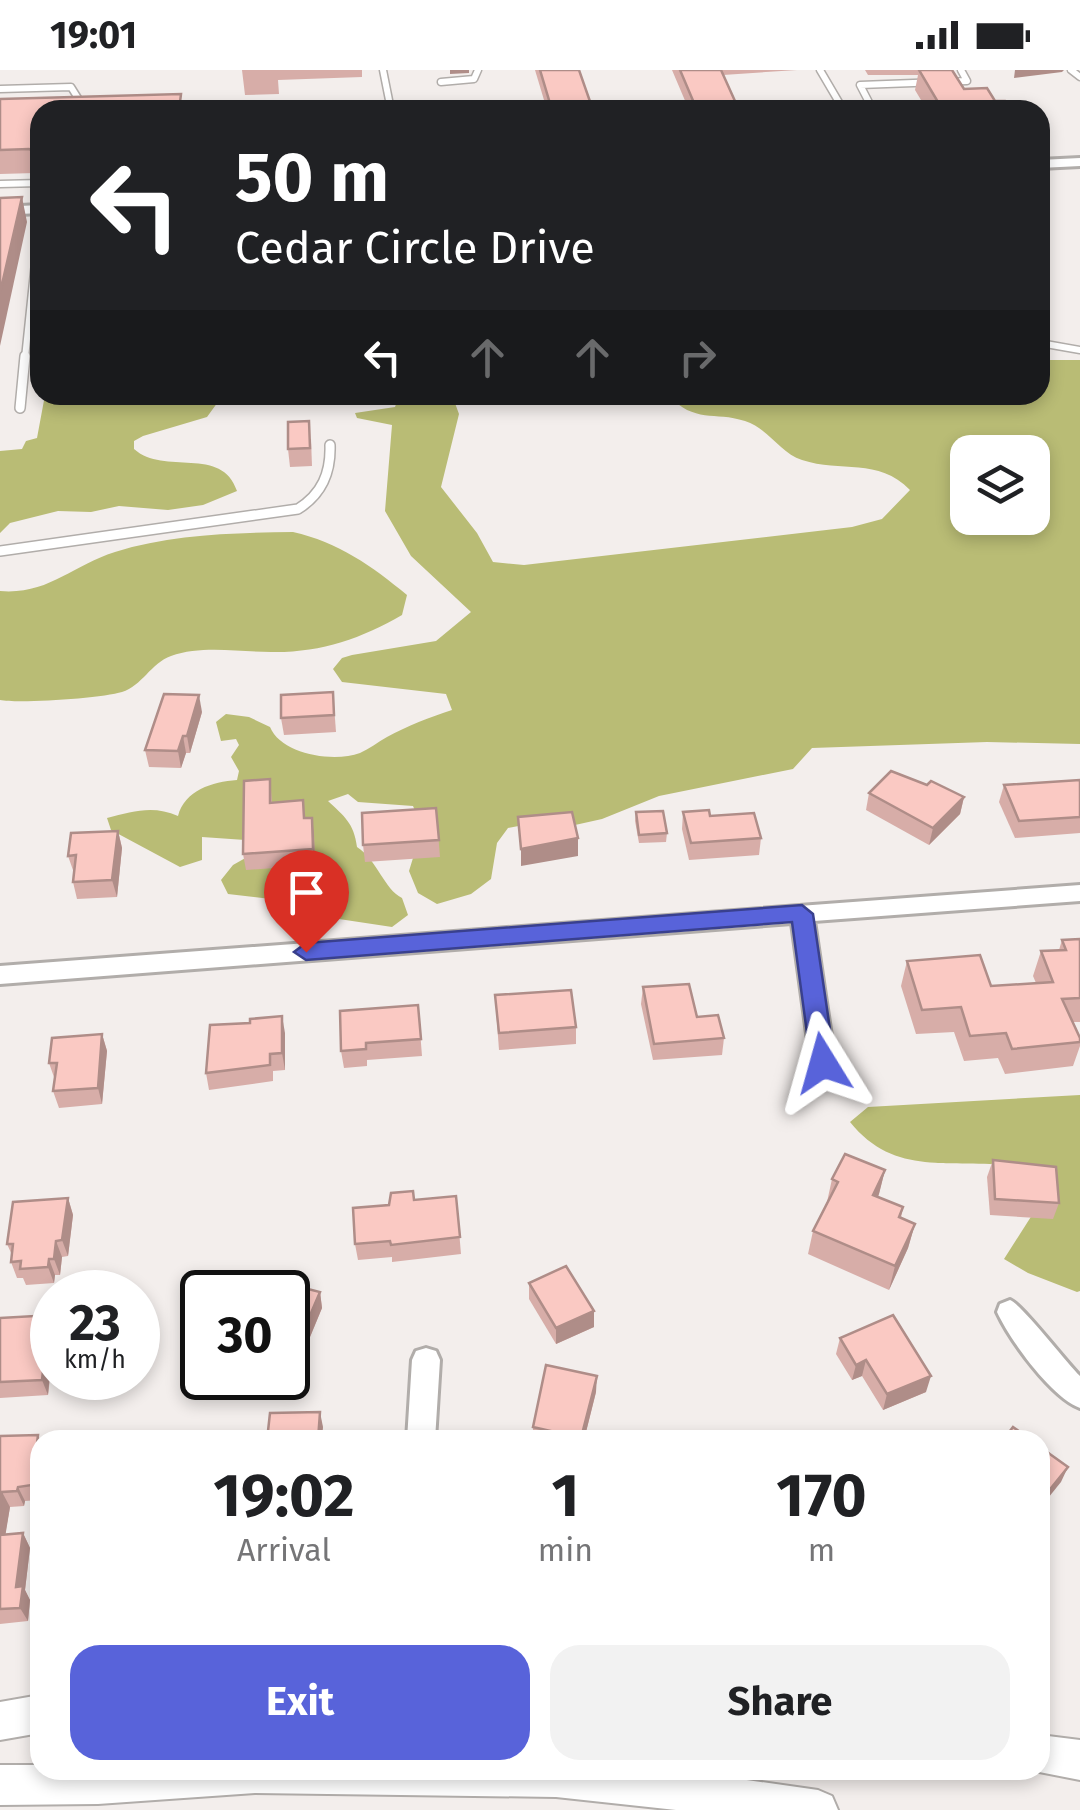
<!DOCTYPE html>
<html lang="en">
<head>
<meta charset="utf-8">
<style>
  body { margin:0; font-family:"Fira Sans",sans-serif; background:#f2f2f2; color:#202124; height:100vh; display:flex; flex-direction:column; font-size:38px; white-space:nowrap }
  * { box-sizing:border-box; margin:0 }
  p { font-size:32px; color:#757577 }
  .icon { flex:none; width:55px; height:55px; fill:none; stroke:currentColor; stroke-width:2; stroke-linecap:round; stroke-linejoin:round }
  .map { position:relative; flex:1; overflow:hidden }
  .side { position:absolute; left:30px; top:1360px; width:1020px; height:350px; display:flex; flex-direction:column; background:#fff; border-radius:30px; box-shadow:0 5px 15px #0003 }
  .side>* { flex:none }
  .banner { position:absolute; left:30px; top:30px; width:1020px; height:305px; border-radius:30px; box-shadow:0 5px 15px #0003; background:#202124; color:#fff; overflow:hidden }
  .fabs { position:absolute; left:950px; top:365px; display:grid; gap:20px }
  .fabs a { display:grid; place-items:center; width:100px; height:100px; border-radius:20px; background:#fff; box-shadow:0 5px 15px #0003; font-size:50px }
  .speed { position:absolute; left:30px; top:1200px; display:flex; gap:20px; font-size:50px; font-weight:700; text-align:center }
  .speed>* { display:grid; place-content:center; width:130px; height:130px; border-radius:50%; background:#fff; box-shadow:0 5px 15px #0003; line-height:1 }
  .speed small { font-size:25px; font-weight:400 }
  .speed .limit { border:5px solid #111; border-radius:15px; background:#fff; color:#111 }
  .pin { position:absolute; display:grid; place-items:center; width:85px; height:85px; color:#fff; margin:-102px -42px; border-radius:50% 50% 50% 0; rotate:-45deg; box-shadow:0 0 10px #0007 }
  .pin .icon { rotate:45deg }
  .me { position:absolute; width:110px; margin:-55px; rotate:352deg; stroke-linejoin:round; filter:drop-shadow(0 0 8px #0008) }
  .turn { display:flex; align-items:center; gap:35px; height:210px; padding:0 40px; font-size:45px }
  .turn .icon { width:130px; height:130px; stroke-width:2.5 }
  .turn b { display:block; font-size:70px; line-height:85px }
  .lanes { display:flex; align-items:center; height:95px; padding:0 40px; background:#0003; justify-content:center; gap:50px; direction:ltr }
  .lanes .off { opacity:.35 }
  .eta { display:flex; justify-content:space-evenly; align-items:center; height:170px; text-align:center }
  .eta b { font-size:60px; font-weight:700; line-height:70px }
  .cta { display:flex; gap:20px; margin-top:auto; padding:20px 40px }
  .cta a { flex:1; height:115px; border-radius:30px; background:#5863da; color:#fff; font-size:40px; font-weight:700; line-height:115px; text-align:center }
  .cta a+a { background:#f2f2f2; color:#202124 }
  .status { display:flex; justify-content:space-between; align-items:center; height:70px; padding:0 50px; background:#fff; direction:ltr }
  .status svg { height:28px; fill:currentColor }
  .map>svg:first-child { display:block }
</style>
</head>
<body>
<div class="status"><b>19:01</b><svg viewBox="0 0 49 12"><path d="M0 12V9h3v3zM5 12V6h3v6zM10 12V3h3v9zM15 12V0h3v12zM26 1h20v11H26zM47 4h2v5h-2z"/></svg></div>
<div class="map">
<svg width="1080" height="1740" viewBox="0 0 1080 1740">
  <rect width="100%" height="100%" fill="#f3eeec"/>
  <g fill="#b9bc75" fill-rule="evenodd">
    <path d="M 1040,290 L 1080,290 L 1080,674 L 987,672 L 812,678 L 793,699 L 659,726 L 602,749 L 575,755 L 545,751 L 508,758 L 497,773 L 491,809 L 471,824 L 437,834 L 418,823 L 409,801 L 417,775 L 426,766 L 413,736 L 358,732 L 348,724 L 328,731 C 344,746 354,753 357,777 C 378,791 384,819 402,828 L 408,845 L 392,857 L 339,849 L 304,833 L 228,824 L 221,810 L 233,795 L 274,772 L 202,767 L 202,790 L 180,797 L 111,760 L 107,748 C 133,741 154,735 178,746 C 185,720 212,712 237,710 L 239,701 L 231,687 L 239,675 L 236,669 L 221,671 L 216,652 L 226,644 L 249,647 L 270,657 C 281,684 333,693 360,683 C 369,679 378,672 387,667 C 407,656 430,647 452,640 L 446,624 L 342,612 L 333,599 L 342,588 L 352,585 L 436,571 L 471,542 L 411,486 L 385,441 L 392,355 L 357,348 L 355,343 L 395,337 L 398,329 L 395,325 L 452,325 L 459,344 L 441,417 L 477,463 L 493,492 L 524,495 L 852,457 L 882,449 L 910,420 C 878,387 841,403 802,390 C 780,383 768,358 745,351 C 714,341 695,354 668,325 L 1040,325 ZM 968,382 L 1032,382 L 1032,448 L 968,448 Z"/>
    <path d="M 45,325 L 223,325 L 207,347 L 143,366 L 134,371 L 134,379 C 164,406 222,375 237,421 L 203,435 L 168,440 L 119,436 L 91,442 L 58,441 L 10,453 L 0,463 L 0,381 L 22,379 L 26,371 L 37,368 Z"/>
    <path d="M 293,462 C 338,472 372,496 407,525 L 402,545 C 361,569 319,583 271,582 C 239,582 202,575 171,586 C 151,593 142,616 122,622 C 103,628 19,634 0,630 L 0,521 C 48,525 71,496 115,482 C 172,464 234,463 293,462 Z"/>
    <path d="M 1080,1025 L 1080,1221 L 1077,1222 L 1028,1203 L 1004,1189 L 1041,1131 L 1013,1096 C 951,1088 895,1108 850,1052 L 868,1037 Z"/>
  </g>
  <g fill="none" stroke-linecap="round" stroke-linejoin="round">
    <defs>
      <g id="service-far1">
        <path d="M 383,0 L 391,40"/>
        <path d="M 820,0 L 840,34"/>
        <path d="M 1071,0 L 1080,7"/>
        <path d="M 441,12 L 474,9 L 478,0"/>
        <path d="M 0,19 L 71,17 L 81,33"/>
        <path d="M 873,40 L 860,15 L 967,11 L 961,0"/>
        <path d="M 0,114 L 40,113"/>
        <path d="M 1040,273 L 1080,280"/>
        <path d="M 25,288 L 40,145"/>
      </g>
      <g id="service">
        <path d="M 20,338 L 25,286"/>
        <path d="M 0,481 L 298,439 C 322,424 331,403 330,375"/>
      </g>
      <g id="minor">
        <path d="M 1080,88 L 1080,96 L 1040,98 L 1040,90 Z"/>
        <path d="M 40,135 L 40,143 L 0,145 L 0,137 Z"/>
        <path d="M 1080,815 L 1080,831 L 814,851 L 835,993 L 831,1000 L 815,1000 L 811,993 L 792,853 L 0,914 L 0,896 Z"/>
        <path d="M 1010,1230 C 1021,1234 1066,1292 1080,1306 L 1080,1338 C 1051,1327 1010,1270 997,1242 L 1000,1234 Z"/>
        <path d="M 426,1278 L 436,1281 L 440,1290 L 435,1370 L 407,1370 L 412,1290 L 416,1281 Z"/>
      </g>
      <g id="tertiary">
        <path d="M 40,1625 L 40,1663 L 0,1670 L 0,1632 Z"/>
        <path d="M 1040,1665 L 1080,1670 L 1080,1710 L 1029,1700 L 1040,1700 Z"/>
        <path d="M 0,1695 L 40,1695 L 40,1700 L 676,1700 L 818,1720 L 832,1726 L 838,1740 L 676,1740 L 556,1727 L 255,1723 L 98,1734 L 0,1735 Z"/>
      </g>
    </defs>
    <use href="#service-far1" stroke="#b1adaa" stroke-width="9"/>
    <use href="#service" stroke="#b1adaa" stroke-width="12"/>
    <use href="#minor" stroke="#b1adaa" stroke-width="6"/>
    <use href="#tertiary" stroke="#b1adaa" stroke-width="4"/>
    <use href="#service-far1" stroke="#fff" stroke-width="6"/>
    <use href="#service" stroke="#fff" stroke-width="9"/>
    <use href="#minor" fill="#fff" fill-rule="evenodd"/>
    <use href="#tertiary" fill="#fff" fill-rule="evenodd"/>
  </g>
  <g fill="#d7ada8">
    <path d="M 242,0 L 362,0 L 362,7 L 278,10 L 279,24 L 245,25 Z"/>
    <path d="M 535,0 L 579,0 L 593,40 L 547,40 Z"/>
    <path d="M 672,0 L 797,0 L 723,5 L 739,40 L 689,40 Z"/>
    <path d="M 865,0 L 952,0 L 964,19 L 995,31 L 1010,40 L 927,40 L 915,20 L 918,5 L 868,5 Z"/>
    <path d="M 0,29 L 40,40 L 40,106 L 35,103 L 0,104 Z"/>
    <path d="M 311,369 L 312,396 L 290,397 L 288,379 Z"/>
    <path d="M 333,622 L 336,662 L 284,665 L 281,648 Z"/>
    <path d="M 202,642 L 190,683 L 186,683 L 181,698 L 149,697 L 145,680 Z"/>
    <path d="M 270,709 L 272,732 L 314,764 L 315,795 L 246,800 L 243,784 Z"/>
    <path d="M 1080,710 L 1080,763 L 1015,768 L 999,732 L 1004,715 Z"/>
    <path d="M 927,715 L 964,727 L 960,744 L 929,775 L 866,740 L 869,723 Z"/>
    <path d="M 436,738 L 440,787 L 365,792 L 363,775 Z"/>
    <path d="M 636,742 L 667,763 L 666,772 L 639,773 L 635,751 Z"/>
    <path d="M 683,742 L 710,746 L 761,768 L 759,785 L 689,790 L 682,759 Z"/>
    <path d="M 118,761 L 122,778 L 117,827 L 77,829 L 73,812 L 74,803 L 68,786 Z"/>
    <path d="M 1080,869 L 1080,952 L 1073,952 L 1080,968 L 1080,976 L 1073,996 L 1005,1004 L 998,988 L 964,991 L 954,962 L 916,964 L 901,916 L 907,891 L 991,916 L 1036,913 L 1033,906 L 1041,881 L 1059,880 L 1062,870 Z"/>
    <path d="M 643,917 L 697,947 L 724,968 L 722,985 L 653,990 L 641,934 Z"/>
    <path d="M 495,925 L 576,957 L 576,974 L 499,980 Z"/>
    <path d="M 418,935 L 422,986 L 367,990 L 367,996 L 344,998 L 341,981 Z"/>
    <path d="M 285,963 L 285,1000 L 273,1001 L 273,1011 L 209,1020 L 206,1003 Z"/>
    <path d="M 102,964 L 107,981 L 102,1034 L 59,1038 L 53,1021 L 55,1010 L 49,993 Z"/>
    <path d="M 993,1090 L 1059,1133 L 1053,1149 L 990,1145 L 987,1107 Z"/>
    <path d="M 885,1100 L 878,1127 L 903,1137 L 901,1148 L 915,1154 L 908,1178 L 889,1220 L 808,1184 L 813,1161 L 827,1132 L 832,1109 Z"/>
    <path d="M 456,1126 L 461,1184 L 392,1192 L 392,1187 L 358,1190 L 355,1174 L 389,1135 Z"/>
    <path d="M 68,1128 L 73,1145 L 68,1186 L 62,1187 L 60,1205 L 55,1205 L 54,1213 L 26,1215 L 23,1208 L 17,1208 L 11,1192 L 12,1185 L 7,1174 Z"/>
    <path d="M 529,1213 L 594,1257 L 556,1274 L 529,1229 Z"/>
    <path d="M 288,1222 L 320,1222 L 322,1238 L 305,1279 L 300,1278 L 292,1298 L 288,1297 Z"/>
    <path d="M 52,1245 L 52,1291 L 48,1325 L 0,1328 L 0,1248 Z"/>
    <path d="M 840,1268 L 926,1322 L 883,1340 L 862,1306 L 852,1310 L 836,1284 Z"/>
    <path d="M 596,1322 L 584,1370 L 533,1370 L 533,1357 Z"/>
    <path d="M 38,1365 L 40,1370 L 39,1430 L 25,1431 L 24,1436 L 10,1437 L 5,1465 L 23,1463 L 30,1478 L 25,1520 L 30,1530 L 28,1551 L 0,1554 L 0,1366 Z"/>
  </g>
  <g fill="#af8d88">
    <path d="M 450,0 L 469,0 L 469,3 L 450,4 Z"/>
    <path d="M 1015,0 L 1064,0 L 1062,2 L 1014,8 Z"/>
    <path d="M 22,127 L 27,152 L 0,276 L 0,223 Z"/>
    <path d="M 199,625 L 202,642 L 190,683 L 187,666 Z"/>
    <path d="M 183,666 L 186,683 L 181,698 L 178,681 Z"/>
    <path d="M 964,727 L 960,744 L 929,775 L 933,758 Z"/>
    <path d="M 312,748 L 314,764 L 315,795 L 313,779 Z"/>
    <path d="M 118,761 L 122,778 L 117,827 L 112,810 Z"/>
    <path d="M 578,768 L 578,786 L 521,796 L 521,779 Z"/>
    <path d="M 282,946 L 285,963 L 285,1000 L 282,983 Z"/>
    <path d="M 102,964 L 107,981 L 102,1034 L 98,1018 Z"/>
    <path d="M 885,1100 L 879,1124 L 867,1149 L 873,1125 Z"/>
    <path d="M 68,1128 L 73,1145 L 68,1186 L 62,1170 Z"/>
    <path d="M 915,1154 L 908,1178 L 889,1220 L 895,1196 Z"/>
    <path d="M 56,1171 L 62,1187 L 60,1205 L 54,1189 Z"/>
    <path d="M 49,1189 L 55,1205 L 54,1213 L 48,1197 Z"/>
    <path d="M 320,1222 L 322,1238 L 305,1279 L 302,1264 Z"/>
    <path d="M 594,1241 L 594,1257 L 556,1274 L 556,1258 Z"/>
    <path d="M 297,1262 L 300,1278 L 292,1298 L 288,1283 Z"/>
    <path d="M 47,1267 L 52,1280 L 48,1325 L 42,1310 Z"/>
    <path d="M 866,1290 L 862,1306 L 852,1310 L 856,1295 Z"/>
    <path d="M 597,1306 L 596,1322 L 584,1370 L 581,1370 Z"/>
    <path d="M 931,1306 L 926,1322 L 883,1340 L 887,1324 Z"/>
    <path d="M 320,1342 L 323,1357 L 322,1370 L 318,1370 Z"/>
    <path d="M 38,1365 L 40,1370 L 39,1430 L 32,1415 Z"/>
    <path d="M 1068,1397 L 1061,1412 L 1040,1438 L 1043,1428 Z"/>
    <path d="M 18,1417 L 25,1431 L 24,1436 L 17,1421 Z"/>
    <path d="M 2,1422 L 10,1437 L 3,1480 L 0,1474 L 0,1437 Z"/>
    <path d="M 23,1463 L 30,1478 L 25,1520 L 30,1530 L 28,1551 L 20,1538 L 16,1517 Z"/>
  </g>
  <g fill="#fac9c3" stroke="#af8d88" stroke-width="2.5">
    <path d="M 540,0 L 579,0 L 593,40 L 552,40 Z"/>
    <path d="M 680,0 L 721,0 L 739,40 L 697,40 Z"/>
    <path d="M 919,0 L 952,0 L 964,19 L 987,18 L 995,31 L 1005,31 L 1010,40 L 934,40 L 930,33 L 938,32 Z"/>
    <path d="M 181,24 L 179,40 L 40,40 L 40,84 L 29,79 L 0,80 L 0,29 Z"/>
    <path d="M 22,127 L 0,223 L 0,128 Z"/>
    <path d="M 309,351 L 310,378 L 288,379 L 288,352 Z"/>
    <path d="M 333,622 L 334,645 L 281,648 L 281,625 Z"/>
    <path d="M 164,624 L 199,625 L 187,666 L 183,666 L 178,681 L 145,680 Z"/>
    <path d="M 891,701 L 927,715 L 931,711 L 964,727 L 933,758 L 869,723 Z"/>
    <path d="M 270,709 L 270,733 L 303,730 L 304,748 L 312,748 L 313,779 L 243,784 L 244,711 Z"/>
    <path d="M 1080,710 L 1080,747 L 1019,751 L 1004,715 Z"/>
    <path d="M 436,738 L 439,770 L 363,775 L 362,743 Z"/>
    <path d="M 709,740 L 710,746 L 754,743 L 761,768 L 691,773 L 683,742 Z"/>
    <path d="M 663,741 L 667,763 L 639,765 L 636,742 Z"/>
    <path d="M 572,742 L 578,768 L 521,779 L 518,747 Z"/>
    <path d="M 118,761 L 112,810 L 73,812 L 76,785 L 68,786 L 71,763 Z"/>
    <path d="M 1080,869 L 1080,928 L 1062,929 L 1080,968 L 1080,972 L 1012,979 L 1006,963 L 970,966 L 961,937 L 922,940 L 907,891 L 980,885 L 991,916 L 1053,912 L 1041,881 L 1066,880 L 1062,870 Z"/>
    <path d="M 689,914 L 697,947 L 718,945 L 724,968 L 654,974 L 643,917 Z"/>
    <path d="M 571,920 L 576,957 L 499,963 L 495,925 Z"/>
    <path d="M 418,935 L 421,969 L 366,973 L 366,979 L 341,981 L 340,941 Z"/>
    <path d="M 282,946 L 282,983 L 270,984 L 270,995 L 206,1003 L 210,955 L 250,953 L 250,949 Z"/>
    <path d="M 102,964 L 98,1018 L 53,1021 L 57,993 L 49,993 L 52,968 Z"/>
    <path d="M 845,1084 L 885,1100 L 873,1125 L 903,1137 L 899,1147 L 915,1154 L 895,1196 L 813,1161 L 838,1112 L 832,1109 Z"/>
    <path d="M 993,1090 L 1056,1097 L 1059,1133 L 995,1129 Z"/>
    <path d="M 413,1121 L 414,1130 L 456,1126 L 460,1167 L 391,1175 L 390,1171 L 355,1174 L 353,1138 L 389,1135 L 391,1123 Z"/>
    <path d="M 68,1128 L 62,1170 L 56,1171 L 54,1189 L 49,1189 L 48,1197 L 20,1199 L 21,1191 L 11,1192 L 13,1174 L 7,1174 L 13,1132 Z"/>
    <path d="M 566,1196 L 594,1241 L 556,1258 L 529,1213 Z"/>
    <path d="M 269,1209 L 320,1222 L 302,1264 L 297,1262 L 288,1283 L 288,1222 L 263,1222 Z"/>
    <path d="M 52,1245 L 52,1267 L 47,1267 L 42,1310 L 0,1312 L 0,1248 Z"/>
    <path d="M 893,1245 L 931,1306 L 887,1324 L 866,1290 L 856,1295 L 840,1268 Z"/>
    <path d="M 546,1295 L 597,1306 L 581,1368 L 533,1357 Z"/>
    <path d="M 320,1342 L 318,1370 L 267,1370 L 270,1343 Z"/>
    <path d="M 1013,1357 L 1031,1370 L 1003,1370 Z"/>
    <path d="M 38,1365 L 32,1415 L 18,1417 L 17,1421 L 2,1422 L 0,1437 L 0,1366 Z"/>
    <path d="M 1040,1377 L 1068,1397 L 1043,1428 L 1040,1426 Z"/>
    <path d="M 23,1463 L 16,1517 L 23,1516 L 20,1538 L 0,1539 L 0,1465 Z"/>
  </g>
  <path fill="#5863da" stroke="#39408e" stroke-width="2.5" d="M 802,835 L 813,844 L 835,993 L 832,1000 L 815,1000 L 811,993 L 792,852 L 306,890 L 294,882 L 306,873 Z"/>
</svg>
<div class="fabs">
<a><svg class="icon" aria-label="layers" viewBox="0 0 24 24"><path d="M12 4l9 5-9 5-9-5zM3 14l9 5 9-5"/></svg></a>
</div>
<div class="speed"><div>23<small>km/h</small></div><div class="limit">30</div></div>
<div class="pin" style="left:306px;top:882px;background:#d93025"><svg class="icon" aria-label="arrive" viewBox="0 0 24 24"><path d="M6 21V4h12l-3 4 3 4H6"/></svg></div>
<svg class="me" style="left:823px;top:993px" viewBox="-20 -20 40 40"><path d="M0-17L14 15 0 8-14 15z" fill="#5863da" stroke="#fff" stroke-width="4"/></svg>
<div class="banner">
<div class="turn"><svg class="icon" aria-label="left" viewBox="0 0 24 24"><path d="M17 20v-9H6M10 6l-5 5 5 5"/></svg><div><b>50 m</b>Cedar Circle Drive</div></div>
<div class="lanes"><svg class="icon" aria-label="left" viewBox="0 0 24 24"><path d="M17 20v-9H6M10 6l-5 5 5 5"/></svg><svg class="icon off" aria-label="ahead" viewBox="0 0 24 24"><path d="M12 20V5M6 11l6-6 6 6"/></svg><svg class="icon off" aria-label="ahead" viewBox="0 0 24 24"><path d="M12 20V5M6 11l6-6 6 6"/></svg><svg class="icon off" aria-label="right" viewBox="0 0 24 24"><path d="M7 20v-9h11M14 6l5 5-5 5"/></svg></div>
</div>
<section class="side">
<div class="eta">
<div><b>19:02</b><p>Arrival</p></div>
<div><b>1</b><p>min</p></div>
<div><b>170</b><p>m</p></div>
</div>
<div class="cta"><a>Exit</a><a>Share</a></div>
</section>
</div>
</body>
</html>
